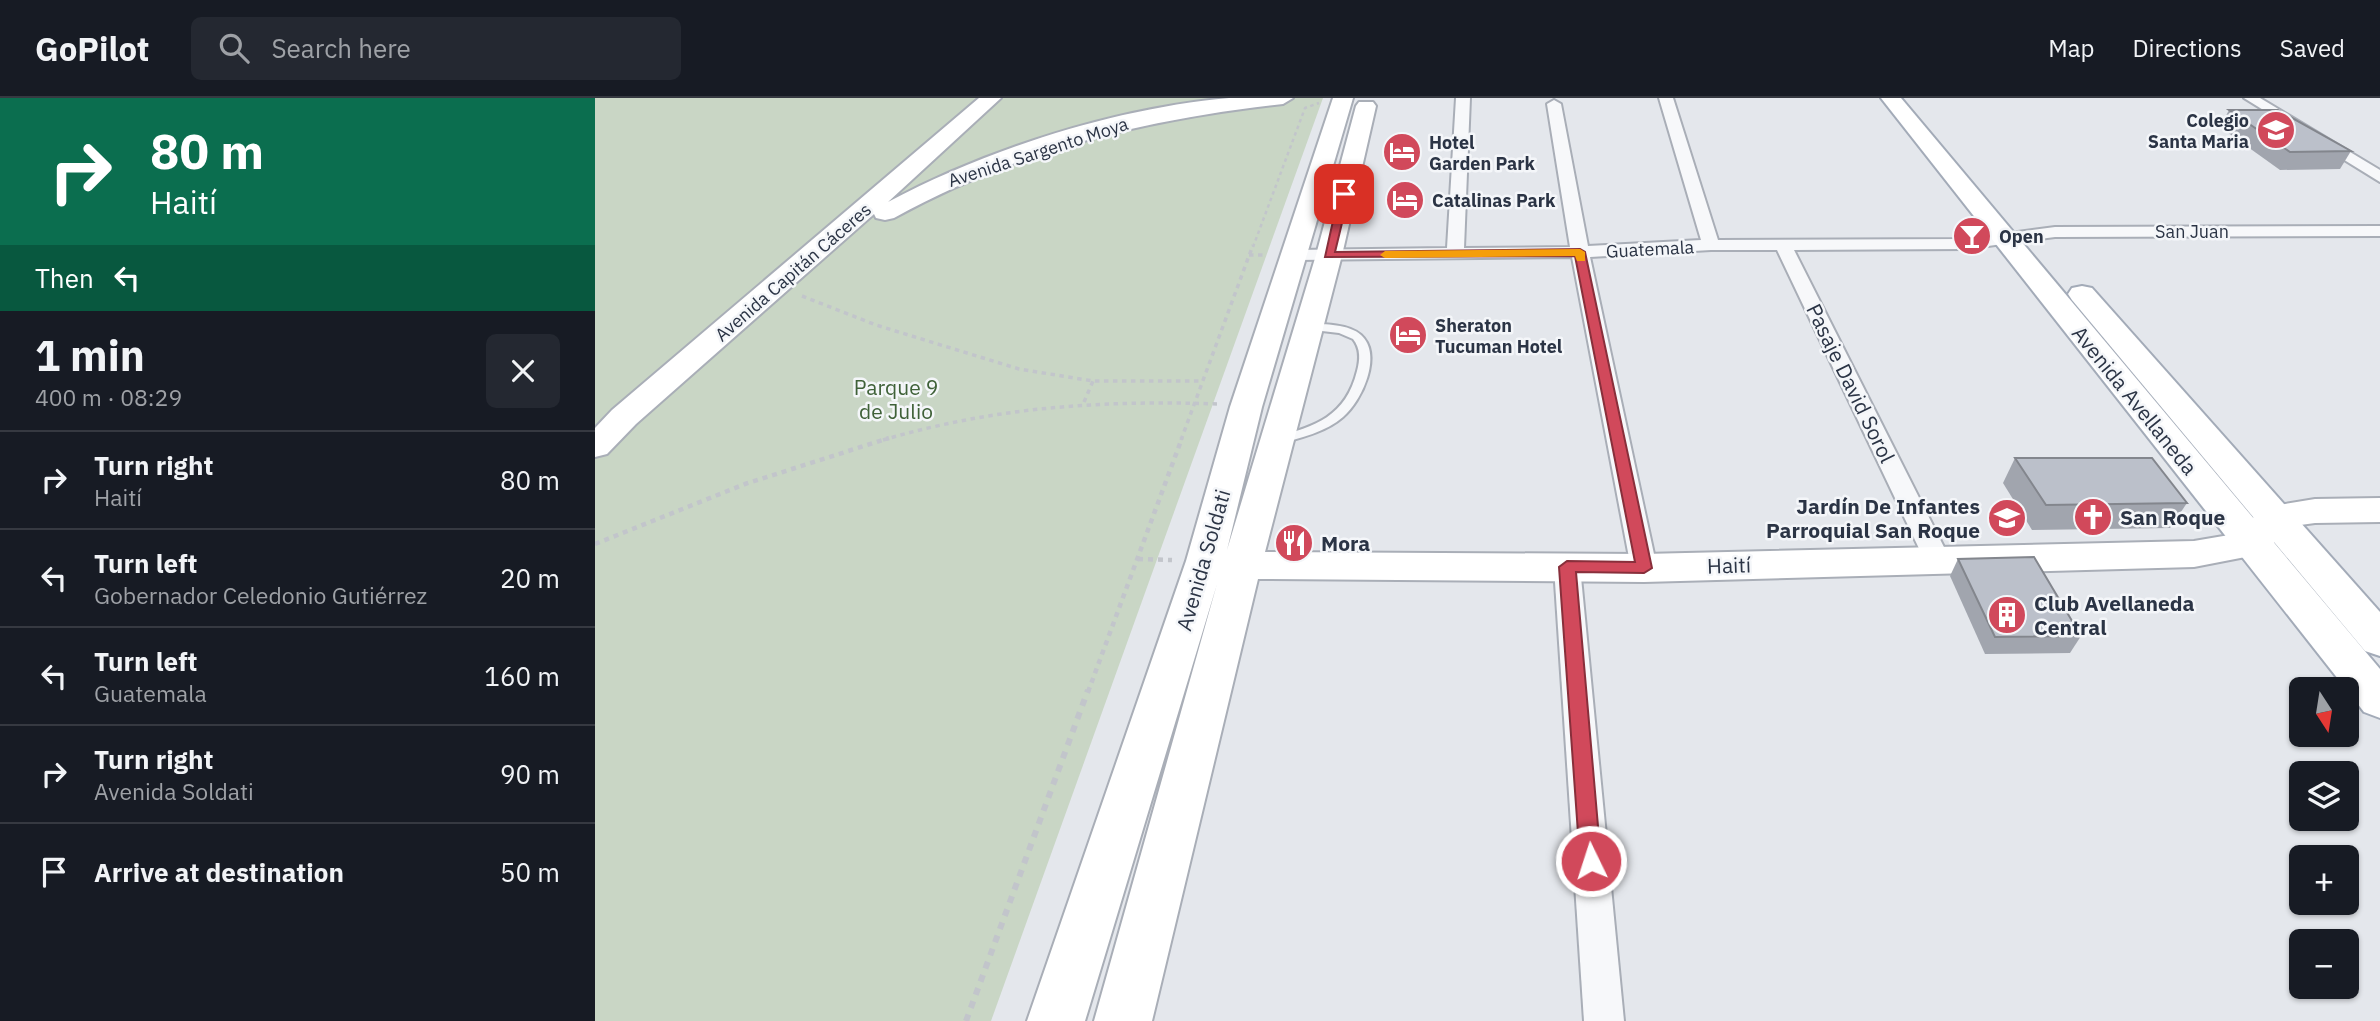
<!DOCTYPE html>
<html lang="en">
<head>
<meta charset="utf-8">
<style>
  body { margin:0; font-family:"IBM Plex Sans",sans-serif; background:#242831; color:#f1f3f6; height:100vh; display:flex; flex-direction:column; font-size:26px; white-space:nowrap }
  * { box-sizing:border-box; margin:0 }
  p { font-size:23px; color:#9ea1a6 }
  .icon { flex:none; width:38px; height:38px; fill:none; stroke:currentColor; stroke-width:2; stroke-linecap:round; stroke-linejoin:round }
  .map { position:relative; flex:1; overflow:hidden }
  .details { display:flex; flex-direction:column; background:#171b24; width:595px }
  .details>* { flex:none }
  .banner { background:#0b6e4f; color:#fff; overflow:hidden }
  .needle { width:46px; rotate:168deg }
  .buttons { position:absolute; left:1694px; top:579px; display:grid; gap:14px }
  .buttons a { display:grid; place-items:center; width:70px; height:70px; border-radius:10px; background:#171b24; box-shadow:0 2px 5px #0004; font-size:35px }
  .pin { position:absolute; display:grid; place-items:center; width:60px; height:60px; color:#fff; margin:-30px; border-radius:14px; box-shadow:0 4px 10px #0006 }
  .me { position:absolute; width:77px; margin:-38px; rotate:356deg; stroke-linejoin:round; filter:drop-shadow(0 0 5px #0008) }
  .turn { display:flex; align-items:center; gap:24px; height:147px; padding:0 35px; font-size:32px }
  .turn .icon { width:91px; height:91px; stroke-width:2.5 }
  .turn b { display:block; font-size:49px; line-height:60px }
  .then { display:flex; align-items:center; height:66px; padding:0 35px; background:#0003; gap:14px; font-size:26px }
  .round { display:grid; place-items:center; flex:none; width:74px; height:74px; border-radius:10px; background:#242831 }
  .headline { display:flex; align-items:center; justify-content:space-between; height:119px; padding:0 35px }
  h1 { font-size:42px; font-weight:700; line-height:52px }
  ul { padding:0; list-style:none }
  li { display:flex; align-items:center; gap:21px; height:98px; padding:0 35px; border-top:2px solid #363941 }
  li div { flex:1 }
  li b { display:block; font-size:26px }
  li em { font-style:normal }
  header { display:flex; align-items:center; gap:42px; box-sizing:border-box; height:98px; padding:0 35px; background:#171b24; border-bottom:2px solid #363941 }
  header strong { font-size:33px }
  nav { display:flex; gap:38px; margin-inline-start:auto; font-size:24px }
  .search { width:490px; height:63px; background:#242831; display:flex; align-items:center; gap:18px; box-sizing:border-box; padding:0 24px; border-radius:10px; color:#9ea1a6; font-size:26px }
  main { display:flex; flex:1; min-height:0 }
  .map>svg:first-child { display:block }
</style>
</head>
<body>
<header>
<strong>GoPilot</strong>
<div class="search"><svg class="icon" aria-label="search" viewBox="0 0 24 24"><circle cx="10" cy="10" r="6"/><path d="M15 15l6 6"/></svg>Search here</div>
<nav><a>Map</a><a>Directions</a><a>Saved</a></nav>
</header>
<main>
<section class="details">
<div class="banner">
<div class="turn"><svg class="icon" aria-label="right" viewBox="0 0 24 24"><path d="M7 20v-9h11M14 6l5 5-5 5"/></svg><div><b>80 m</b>Haití</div></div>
<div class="then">Then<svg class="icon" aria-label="left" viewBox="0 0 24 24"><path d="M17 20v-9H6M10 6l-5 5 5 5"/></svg></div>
</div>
<div class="headline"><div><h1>1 min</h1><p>400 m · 08:29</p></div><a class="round"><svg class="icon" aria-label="close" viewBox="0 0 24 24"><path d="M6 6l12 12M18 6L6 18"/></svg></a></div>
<ul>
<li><svg class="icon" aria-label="right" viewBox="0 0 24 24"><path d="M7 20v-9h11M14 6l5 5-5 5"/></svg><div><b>Turn right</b><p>Haití</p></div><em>80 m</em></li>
<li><svg class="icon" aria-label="left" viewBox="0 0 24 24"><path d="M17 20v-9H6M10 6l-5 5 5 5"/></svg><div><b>Turn left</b><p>Gobernador Celedonio Gutiérrez</p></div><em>20 m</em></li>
<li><svg class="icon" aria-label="left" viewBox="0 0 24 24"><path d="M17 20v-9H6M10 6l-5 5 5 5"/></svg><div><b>Turn left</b><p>Guatemala</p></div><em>160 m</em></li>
<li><svg class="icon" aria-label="right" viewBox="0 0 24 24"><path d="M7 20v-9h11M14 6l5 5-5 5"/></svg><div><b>Turn right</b><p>Avenida Soldati</p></div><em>90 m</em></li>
<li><svg class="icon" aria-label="arrive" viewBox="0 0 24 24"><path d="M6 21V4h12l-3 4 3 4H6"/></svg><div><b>Arrive at destination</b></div><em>50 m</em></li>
</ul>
</section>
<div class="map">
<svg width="1785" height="923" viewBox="0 0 1785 923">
  <rect width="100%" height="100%" fill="#e4e7ec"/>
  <path fill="#c9d6c5" d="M 0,0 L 728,0 L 396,923 L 0,923 Z"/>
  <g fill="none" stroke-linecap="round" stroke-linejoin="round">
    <defs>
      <path id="lane" d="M 714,226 C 730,226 754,226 766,237 C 788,257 767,303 748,319 C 731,334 705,340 684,346 L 680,345 L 678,342 L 680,339 C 720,329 751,318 762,273 C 765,262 766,251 758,241 L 744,235 L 710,231 L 709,229 Z"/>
      <g id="street">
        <path d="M 861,0 L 875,0 L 869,150 L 975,149 L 952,6 L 959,2 L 966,6 L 993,148 L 1106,142 L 1064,0 L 1078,0 L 1123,142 L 1371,141 L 1460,129 L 1785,128 L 1785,138 L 1460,139 L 1371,151 L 1199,152 L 1355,461 L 1351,467 L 1342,470 L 1333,467 L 1329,461 L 1182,152 L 1116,152 L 995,159 L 1062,470 L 1058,477 L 1049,479 L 1040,477 L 1036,470 L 977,159 L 700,162 L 691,157 L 700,152 L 852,150 Z"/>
        <path d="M 1649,0 L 1665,0 L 1785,72 L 1785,84 Z"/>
        <path d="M 972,460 L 981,462 L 985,469 L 1029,923 L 989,923 L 959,469 L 963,462 Z"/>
      </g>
      <g id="secondary">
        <path d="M 384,0 L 406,0 L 293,104 C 392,51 521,10 634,0 C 655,0 677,0 698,0 L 688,6 C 550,21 420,53 299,120 L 290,122 L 281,120 L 279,116 L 41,326 L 12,356 L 0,359 L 0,330 L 17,312 Z"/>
        <path d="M 738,0 L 758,0 L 667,309 L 632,452 L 721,157 L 761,8 L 764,4 L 778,4 L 781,8 L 747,157 L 670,454 L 1049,456 L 1599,443 L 1646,435 L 1666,410 L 1720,401 L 1785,400 L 1785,424 L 1720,425 L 1691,429 L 1671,455 L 1599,469 L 1049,484 L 663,481 L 557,923 L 499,923 L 622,486 L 490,923 L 432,923 L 591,463 L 635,309 Z"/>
      </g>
      <g id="primary">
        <path d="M 1286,0 L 1306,0 L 1785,571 L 1785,620 L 1769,614 Z"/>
        <path d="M 1487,188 L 1497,190 L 1785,514 L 1785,558 L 1770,553 L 1477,202 L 1473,196 L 1477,190 Z"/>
      </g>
    </defs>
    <use href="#lane" stroke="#a9aeb7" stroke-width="4"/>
    <use href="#street" stroke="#a9aeb7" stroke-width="4"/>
    <use href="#secondary" stroke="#a9aeb7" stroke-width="4"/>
    <use href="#primary" stroke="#a3abb8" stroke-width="4"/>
    <path stroke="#c2c5cb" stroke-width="2.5" stroke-dasharray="3.5 3.5" stroke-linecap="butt" d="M 658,149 L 710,10 L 724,5"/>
    <g stroke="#c2c5cb" stroke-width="3.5" stroke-dasharray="4.5 4.5" stroke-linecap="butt">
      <path d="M 654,157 L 671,157"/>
      <path d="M 207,198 L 281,227 L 424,271 L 498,283 L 607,283"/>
      <path d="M 489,304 L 498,283"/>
      <path d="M 288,342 C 400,309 507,302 622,306"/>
      <path d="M 586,342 L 658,147"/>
    </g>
    <g stroke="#c2c5cb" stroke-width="4.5" stroke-dasharray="5 5" stroke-linecap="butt">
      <path d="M 0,446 L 150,386 L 294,340"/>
      <path d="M 543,461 L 577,462"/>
      <path d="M 493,594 L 587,340"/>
    </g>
    <path stroke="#c2c5cb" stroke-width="6" stroke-dasharray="7 7" stroke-linecap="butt" d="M 371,923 L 493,592"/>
    <use href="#lane" fill="#f7f8fa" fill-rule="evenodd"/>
    <use href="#street" fill="#f7f8fa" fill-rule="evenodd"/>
    <use href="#secondary" fill="#fff" fill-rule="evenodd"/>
    <use href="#primary" fill="#fff" fill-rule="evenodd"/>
  </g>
  <g fill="#a1a5ae">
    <path d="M 1634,12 L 1756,53 L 1745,71 L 1685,72 L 1625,29 Z"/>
    <path d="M 1420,360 L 1592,405 L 1575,430 L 1437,432 L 1408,385 Z"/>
    <path d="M 1363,461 L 1486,538 L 1475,555 L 1390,556 L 1355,478 Z"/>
  </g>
  <g fill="#bbc0ca" stroke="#83868d" stroke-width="2">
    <path d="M 1634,12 L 1683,12 L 1756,53 L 1695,54 Z"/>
    <path d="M 1420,360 L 1557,360 L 1592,405 L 1451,407 Z"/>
    <path d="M 1439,459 L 1486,538 L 1400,539 L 1363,461 Z"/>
  </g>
  <path fill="#d1495b" stroke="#882f3b" stroke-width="2" d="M 749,93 L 754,96 L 740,154 L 985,151 L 990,154 L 1057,470 L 1049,475 L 981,474 L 1006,763 L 1003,769 L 996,772 L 988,769 L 985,763 L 964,469 L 972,463 L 1040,464 L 980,158 L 730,159 L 744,96 Z"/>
  <path fill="#f59e0b" d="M 985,151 L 990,154 L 990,163 L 982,163 L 980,158 L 790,160 L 785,157 L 790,153 Z"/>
  <defs>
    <symbol id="school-disc" viewBox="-11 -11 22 22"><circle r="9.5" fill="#d1495b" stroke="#f4f6f9"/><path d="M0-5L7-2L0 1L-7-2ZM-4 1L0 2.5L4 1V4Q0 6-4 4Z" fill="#fff"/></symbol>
    <symbol id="hotel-disc" viewBox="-11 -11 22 22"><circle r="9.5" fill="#d1495b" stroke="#f4f6f9"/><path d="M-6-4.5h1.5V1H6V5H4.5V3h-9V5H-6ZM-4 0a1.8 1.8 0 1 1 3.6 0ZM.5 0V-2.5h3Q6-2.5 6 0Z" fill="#fff"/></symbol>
    <symbol id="bar-disc" viewBox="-11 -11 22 22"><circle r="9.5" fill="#d1495b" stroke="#f4f6f9"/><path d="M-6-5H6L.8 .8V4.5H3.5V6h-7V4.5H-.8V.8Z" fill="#fff"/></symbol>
    <symbol id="church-disc" viewBox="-11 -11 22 22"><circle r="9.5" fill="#d1495b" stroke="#f4f6f9"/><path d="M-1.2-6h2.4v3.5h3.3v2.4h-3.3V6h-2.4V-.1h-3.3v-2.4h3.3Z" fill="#fff"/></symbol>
    <symbol id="restaurant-disc" viewBox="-11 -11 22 22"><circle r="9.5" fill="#d1495b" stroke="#f4f6f9"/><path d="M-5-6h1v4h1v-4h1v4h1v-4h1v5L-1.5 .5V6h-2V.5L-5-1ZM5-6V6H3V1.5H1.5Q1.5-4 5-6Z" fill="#fff"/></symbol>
    <symbol id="building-disc" viewBox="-11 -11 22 22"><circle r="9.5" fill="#d1495b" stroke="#f4f6f9"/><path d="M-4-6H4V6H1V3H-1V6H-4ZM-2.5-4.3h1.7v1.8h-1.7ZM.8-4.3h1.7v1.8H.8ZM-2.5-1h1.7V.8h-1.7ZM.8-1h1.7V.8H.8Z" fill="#fff"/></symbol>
  </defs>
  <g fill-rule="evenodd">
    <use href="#school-disc" x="1659" y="10" width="44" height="44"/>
    <use href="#hotel-disc" x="785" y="32" width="44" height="44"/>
    <use href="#hotel-disc" x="788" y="80" width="44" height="44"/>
    <use href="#bar-disc" x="1355" y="116" width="44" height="44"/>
    <use href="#hotel-disc" x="791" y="215" width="44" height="44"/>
    <use href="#church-disc" x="1476" y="397" width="44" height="44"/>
    <use href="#school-disc" x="1390" y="398" width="44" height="44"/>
    <use href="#restaurant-disc" x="677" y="423" width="44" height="44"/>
    <use href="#building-disc" x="1390" y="495" width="44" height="44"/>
  </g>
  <g text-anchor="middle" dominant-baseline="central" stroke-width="5" stroke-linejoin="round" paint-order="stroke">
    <g font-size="18" font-weight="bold" fill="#2b3445" stroke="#f4f6f9" text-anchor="start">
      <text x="1654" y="22" text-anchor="end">Colegio<tspan x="1654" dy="21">Santa Maria</tspan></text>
      <text x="834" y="44">Hotel<tspan x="834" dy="21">Garden Park</tspan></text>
      <text x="837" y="102">Catalinas Park</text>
      <text x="1404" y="138">Open</text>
      <text x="840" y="227">Sheraton<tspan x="840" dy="21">Tucuman Hotel</tspan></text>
    </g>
    <g font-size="18" fill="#2b3445" stroke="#f4f6f9">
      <text transform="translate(443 54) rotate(-18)">Avenida Sargento Moya</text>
      <text x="1597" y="133">San Juan</text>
      <text transform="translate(1055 151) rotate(-3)">Guatemala</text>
      <text transform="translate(198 174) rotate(-41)">Avenida Capitán Cáceres</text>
    </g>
    <g font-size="21" fill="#2b3445" stroke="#f4f6f9">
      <text transform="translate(1256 285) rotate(64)">Pasaje David Sorol</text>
      <text transform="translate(1540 302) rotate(51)">Avenida Avellaneda</text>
      <text transform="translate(608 462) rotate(-74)">Avenida Soldati</text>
      <text transform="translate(1134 467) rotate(-2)">Haití</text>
    </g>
    <g font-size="21" fill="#3f6138" stroke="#f4f6f9">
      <text x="301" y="289">Parque 9<tspan x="301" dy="24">de Julio</tspan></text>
    </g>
    <g font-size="21" font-weight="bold" fill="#2b3445" stroke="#f4f6f9" text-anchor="start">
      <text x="1385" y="408" text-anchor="end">Jardín De Infantes<tspan x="1385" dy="24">Parroquial San Roque</tspan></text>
      <text x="1525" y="419">San Roque</text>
      <text x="726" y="445">Mora</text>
      <text x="1439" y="505">Club Avellaneda<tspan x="1439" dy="24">Central</tspan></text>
    </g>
  </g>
</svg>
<div class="buttons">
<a><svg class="needle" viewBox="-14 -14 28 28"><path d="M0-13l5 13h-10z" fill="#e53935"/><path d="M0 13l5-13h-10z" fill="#9ea1a6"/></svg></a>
<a><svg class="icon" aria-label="layers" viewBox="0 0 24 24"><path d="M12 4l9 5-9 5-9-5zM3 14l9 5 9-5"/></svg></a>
<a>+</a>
<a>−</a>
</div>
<div class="pin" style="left:749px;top:96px;background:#d93025"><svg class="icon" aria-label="arrive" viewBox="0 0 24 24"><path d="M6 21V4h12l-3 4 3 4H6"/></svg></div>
<svg class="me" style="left:996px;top:763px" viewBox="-20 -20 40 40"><circle r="17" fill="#d1495b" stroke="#fff" stroke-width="3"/><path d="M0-11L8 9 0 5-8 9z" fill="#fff"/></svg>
</div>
</main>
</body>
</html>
